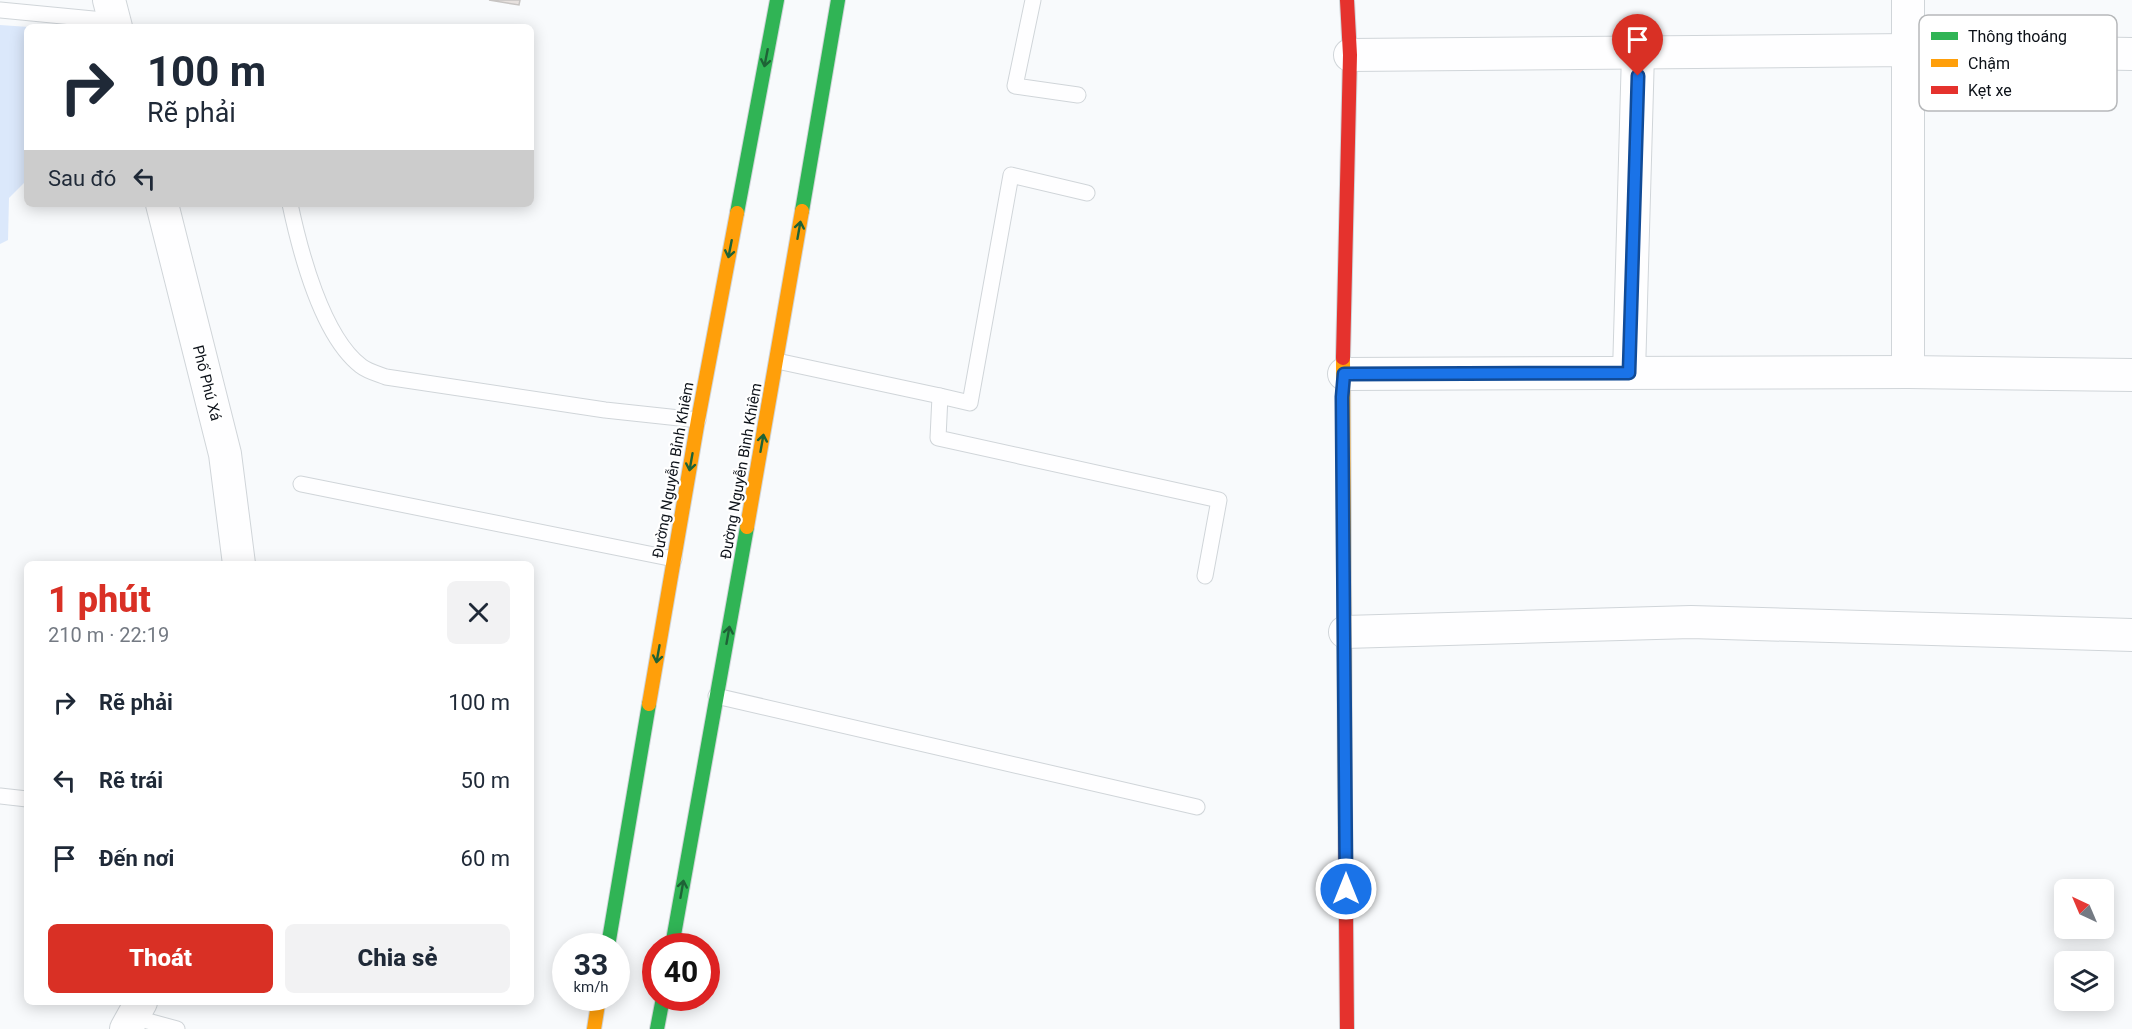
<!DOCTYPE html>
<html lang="vi">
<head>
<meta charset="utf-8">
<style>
  body { margin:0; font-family:Roboto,sans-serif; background:#f2f2f3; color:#1f2937; height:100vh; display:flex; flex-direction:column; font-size:22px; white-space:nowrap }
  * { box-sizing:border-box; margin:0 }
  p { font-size:20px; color:#747a83 }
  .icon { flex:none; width:33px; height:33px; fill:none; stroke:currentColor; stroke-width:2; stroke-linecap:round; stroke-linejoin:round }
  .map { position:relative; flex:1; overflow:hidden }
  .panel { position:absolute; left:24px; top:561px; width:510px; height:444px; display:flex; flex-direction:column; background:#fff; border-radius:9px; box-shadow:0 3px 15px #0003 }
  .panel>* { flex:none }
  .banner { position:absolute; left:24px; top:24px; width:510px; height:183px; border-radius:9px; box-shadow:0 3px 15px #0003; background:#fff; color:#1f2937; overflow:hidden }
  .needle { width:39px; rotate:316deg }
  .buttons { position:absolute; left:2054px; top:879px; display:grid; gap:12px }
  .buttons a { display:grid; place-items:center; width:60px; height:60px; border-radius:9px; background:#fff; box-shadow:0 3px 15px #0003; font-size:30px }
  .speed { position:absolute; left:552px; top:933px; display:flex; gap:12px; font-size:30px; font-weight:700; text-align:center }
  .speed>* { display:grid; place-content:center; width:78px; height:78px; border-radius:50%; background:#fff; box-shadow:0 3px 15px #0003; line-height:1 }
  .speed small { font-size:15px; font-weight:400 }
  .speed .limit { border:9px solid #d22; background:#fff; color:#111 }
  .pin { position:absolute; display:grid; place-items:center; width:51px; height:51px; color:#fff; margin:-62px -26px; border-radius:50% 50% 50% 0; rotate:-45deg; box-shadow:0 0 6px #0007 }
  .pin .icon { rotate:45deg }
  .me { position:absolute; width:66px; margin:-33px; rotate:0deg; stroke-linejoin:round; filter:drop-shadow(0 0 4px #0008) }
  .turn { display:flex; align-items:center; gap:21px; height:126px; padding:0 24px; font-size:27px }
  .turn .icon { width:78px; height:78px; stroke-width:2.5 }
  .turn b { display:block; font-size:42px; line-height:51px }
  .then { display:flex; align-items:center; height:57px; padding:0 24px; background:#0003; gap:12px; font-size:22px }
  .round { display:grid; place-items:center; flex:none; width:63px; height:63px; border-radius:9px; background:#f2f2f3 }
  .overview { display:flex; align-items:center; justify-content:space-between; height:102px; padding:0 24px }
  h1 { font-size:36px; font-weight:800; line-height:45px; color:#d93025 }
  .cta { display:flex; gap:12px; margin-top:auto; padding:12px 24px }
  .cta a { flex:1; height:69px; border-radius:9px; background:#d93025; color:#fff; font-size:24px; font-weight:800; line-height:69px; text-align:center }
  .cta a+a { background:#f2f2f3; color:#1f2937 }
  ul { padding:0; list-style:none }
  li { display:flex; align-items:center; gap:18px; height:78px; padding:0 24px }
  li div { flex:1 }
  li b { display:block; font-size:22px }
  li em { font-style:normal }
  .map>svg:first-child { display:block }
</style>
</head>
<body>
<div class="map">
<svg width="2132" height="1029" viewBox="0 0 2132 1029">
  <rect width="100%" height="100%" fill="#f8fafc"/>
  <path fill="#dbe8fb" d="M 0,25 L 29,27 L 27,27 L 27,180 L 9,198 L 8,240 L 0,244 Z"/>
  <path fill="#e7e1de" stroke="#c7c4c2" stroke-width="1.5" d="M 489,0 L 520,0 L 519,5 Z"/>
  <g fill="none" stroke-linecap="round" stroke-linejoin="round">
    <defs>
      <g id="lane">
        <path d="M 1033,0 L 1015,86 L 1078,95"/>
        <path d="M 0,10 L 114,21"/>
        <path d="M 290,204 C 300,251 322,336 361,366 C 367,371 378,374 386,377 L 605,410 L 698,420"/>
        <path d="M 777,361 L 940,396 L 938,438 L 1219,500 L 1205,576"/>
        <path d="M 940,396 L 970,403 L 1011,175 L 1087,193"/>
        <path d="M 301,484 L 674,559"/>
        <path d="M 716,696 L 1197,807"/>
        <path d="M 0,796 L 27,799"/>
        <path d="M 133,1017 L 177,1029"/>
      </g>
      <g id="street">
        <path d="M 109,0 L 116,27"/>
        <path d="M 1908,0 L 1908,372"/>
        <path d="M 1350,55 L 1908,50 L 2132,54"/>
        <path d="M 162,204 L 225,454 L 239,564"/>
        <path d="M 1629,373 L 1638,53"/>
        <path d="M 1344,374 L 1908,372 L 2132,375"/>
        <path d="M 1345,632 L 1691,622 L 2132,635"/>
        <path d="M 126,1029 L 141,1002"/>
      </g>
      <g id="fast">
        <path d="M 802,211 L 838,0"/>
        <path d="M 737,213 L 777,0"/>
        <path d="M 608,946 L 649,704"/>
        <path d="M 672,946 L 747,527"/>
        <path d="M 657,1029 L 663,998"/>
      </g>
      <g id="slow">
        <path d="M 1343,358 L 1345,803"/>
        <path d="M 747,527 L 802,211"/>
        <path d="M 649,704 L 698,420 L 737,213"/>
        <path d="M 594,1029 L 599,998"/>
      </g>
      <g id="jam">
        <path d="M 1343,358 L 1350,55 L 1347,0"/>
        <path d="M 1345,803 L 1347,1029"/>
      </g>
    </defs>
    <use href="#lane" stroke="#d0d5d9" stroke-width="17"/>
    <use href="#street" stroke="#d0d5d9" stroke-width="34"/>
    <use href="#fast" stroke="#d0d5d9" stroke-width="16"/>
    <use href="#slow" stroke="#d0d5d9" stroke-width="16"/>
    <use href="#jam" stroke="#d0d5d9" stroke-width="16"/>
    <use href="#lane" stroke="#fefeff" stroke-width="15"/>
    <use href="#street" stroke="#fefeff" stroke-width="32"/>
    <use href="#fast" stroke="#30b455" stroke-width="14"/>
    <use href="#slow" stroke="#ff9f0a" stroke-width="14"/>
    <use href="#jam" stroke="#e5322d" stroke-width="14"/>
  </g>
  <defs><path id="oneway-shaft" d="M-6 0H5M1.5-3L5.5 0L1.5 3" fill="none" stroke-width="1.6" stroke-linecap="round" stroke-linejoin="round" transform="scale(1.5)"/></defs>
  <g stroke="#1e6236">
    <use href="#oneway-shaft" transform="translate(766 58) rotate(101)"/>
    <use href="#oneway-shaft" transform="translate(799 230) rotate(-80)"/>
    <use href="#oneway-shaft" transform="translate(730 249) rotate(101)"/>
    <use href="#oneway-shaft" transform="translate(762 443) rotate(-80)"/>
    <use href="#oneway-shaft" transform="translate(691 462) rotate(100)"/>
    <use href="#oneway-shaft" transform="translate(728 635) rotate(-80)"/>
    <use href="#oneway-shaft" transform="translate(658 654) rotate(100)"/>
    <use href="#oneway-shaft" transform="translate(682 889) rotate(-80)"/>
  </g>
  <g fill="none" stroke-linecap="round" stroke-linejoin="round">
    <defs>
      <path id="route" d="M 1346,889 L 1342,397 L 1344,374 L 1629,373 L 1638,76"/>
    </defs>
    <use href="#route" stroke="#114b97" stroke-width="15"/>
    <use href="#route" stroke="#1a73e8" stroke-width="10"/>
  </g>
  <g text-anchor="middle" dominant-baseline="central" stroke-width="4.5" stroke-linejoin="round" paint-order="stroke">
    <g font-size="15" fill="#0c1118" stroke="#fff">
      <text transform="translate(207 383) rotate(76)">Phố Phú Xá</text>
      <text transform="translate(673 470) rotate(-80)">Đường Nguyễn Bỉnh Khiêm</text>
      <text transform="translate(741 471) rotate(-80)">Đường Nguyễn Bình Khiêm</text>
    </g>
  </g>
  <rect x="1919" y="15" width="198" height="96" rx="9" fill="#fff" stroke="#b6b8ba" stroke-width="1.5"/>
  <rect x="1931" y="32" width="27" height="8" fill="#30b455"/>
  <rect x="1931" y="59" width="27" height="8" fill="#ff9f0a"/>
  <rect x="1931" y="86" width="27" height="8" fill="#e5322d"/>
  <g font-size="16" fill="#0c1118">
    <text x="1968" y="42">Thông thoáng</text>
    <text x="1968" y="69">Chậm</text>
    <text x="1968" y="96">Kẹt xe</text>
  </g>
</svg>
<div class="buttons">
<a><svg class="needle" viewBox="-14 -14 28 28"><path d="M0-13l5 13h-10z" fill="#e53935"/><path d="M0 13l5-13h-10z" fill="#747a83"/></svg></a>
<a><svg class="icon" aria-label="layers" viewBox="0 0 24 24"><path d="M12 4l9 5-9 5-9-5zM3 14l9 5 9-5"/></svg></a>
</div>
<div class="speed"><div>33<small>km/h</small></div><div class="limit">40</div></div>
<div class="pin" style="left:1638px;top:76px;background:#d93025"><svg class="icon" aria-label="arrive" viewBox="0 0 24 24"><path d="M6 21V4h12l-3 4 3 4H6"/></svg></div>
<svg class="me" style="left:1346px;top:889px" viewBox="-20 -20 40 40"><circle r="17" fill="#1a73e8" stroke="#fff" stroke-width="3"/><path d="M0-11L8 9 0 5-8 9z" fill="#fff"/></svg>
<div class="banner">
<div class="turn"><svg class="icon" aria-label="right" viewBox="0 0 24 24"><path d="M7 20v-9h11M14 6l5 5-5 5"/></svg><div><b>100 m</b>Rẽ phải</div></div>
<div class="then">Sau đó<svg class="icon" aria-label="left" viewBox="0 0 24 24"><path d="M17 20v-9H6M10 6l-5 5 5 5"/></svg></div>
</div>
<section class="panel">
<div class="overview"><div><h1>1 phút</h1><p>210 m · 22:19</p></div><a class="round"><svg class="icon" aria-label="close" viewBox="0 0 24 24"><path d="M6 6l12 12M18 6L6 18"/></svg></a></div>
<ul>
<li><svg class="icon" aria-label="right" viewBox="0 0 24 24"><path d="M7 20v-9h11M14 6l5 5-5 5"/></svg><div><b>Rẽ phải</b></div><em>100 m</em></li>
<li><svg class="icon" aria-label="left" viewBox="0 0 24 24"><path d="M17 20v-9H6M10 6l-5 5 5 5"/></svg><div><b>Rẽ trái</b></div><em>50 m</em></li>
<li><svg class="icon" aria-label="arrive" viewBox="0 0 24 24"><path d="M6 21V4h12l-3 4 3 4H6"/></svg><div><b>Đến nơi</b></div><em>60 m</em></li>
</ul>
<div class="cta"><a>Thoát</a><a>Chia sẻ</a></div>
</section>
</div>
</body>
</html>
